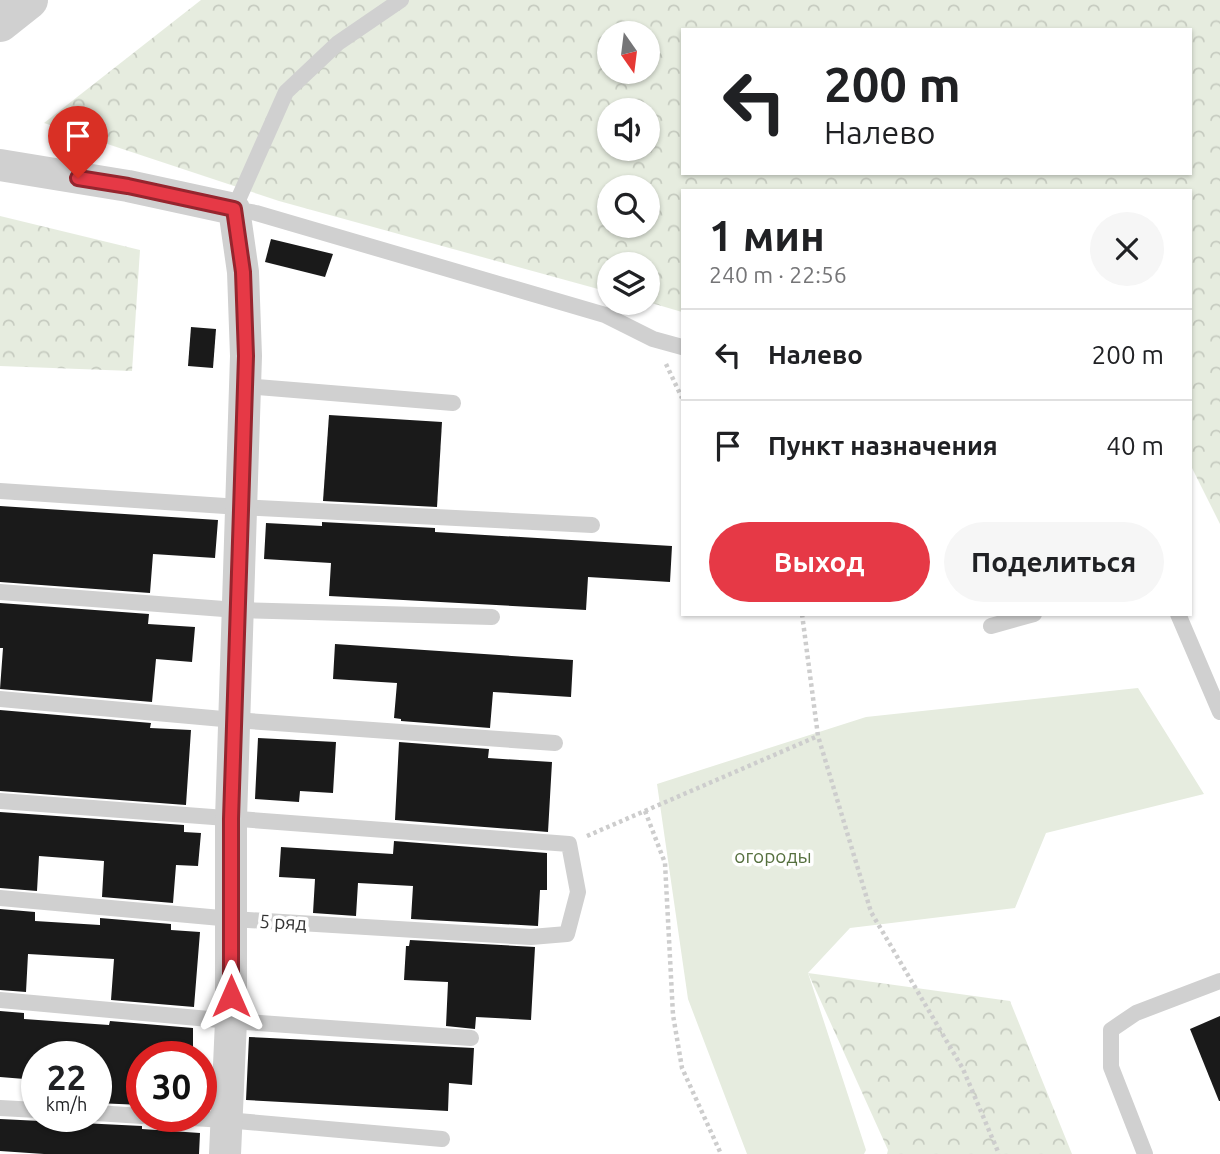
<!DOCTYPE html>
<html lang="ru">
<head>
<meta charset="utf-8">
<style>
  body { margin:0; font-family:Ubuntu,sans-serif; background:#f6f6f6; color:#202124; height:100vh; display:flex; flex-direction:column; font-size:26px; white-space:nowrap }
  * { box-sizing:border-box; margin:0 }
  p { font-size:23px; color:#757577 }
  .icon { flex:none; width:38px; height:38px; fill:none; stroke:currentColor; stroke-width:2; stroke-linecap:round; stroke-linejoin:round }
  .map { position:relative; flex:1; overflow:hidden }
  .side { position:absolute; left:681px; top:189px; width:511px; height:427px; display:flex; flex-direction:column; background:#fff; border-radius:0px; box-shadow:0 2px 5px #0004 }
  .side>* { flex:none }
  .hud { position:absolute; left:681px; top:28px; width:511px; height:147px; border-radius:0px; box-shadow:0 2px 5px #0004; background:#fff; color:#202124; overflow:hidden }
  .needle { width:46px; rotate:166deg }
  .fabs { position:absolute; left:597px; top:21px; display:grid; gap:14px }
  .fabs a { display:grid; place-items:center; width:63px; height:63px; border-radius:50%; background:#fff; box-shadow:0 2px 5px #0004; font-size:35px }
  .speed { position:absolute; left:21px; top:1041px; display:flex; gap:14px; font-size:35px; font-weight:700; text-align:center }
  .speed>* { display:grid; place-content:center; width:91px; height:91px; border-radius:50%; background:#fff; box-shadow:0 2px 5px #0004; line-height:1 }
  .speed small { font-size:18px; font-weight:400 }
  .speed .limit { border:10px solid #d22; background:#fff; color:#111 }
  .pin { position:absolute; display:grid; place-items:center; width:60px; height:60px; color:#fff; margin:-72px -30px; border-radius:50% 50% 50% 0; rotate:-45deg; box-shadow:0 0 7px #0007 }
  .pin .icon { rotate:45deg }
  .me { position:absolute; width:77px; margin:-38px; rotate:0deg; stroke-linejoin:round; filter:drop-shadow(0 0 5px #0008) }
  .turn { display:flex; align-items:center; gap:24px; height:147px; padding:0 28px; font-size:32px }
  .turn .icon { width:91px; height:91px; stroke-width:2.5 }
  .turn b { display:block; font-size:49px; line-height:60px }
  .round { display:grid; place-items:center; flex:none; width:74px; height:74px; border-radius:37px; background:#f6f6f6 }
  .summary { display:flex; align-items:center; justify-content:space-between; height:119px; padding:0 28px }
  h1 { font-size:42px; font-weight:600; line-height:52px }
  .action { display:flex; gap:14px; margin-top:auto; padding:14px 28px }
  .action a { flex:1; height:80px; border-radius:42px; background:#e63946; color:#fff; font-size:28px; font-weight:600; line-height:80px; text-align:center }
  .action a+a { background:#f6f6f6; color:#202124 }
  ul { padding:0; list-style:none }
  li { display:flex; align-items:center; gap:21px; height:91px; padding:0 28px; border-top:2px solid #e0e0e0 }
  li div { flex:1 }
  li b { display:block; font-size:26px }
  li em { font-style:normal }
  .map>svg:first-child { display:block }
</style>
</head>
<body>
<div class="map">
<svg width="1220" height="1154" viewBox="0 0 1220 1154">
  <defs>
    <pattern id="forest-crowns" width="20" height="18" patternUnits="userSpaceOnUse" patternTransform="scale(1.75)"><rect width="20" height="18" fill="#e6ecdf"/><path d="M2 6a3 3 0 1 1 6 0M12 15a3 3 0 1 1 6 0" fill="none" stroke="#c6cbc0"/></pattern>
  </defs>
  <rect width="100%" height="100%" fill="#fff"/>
  <path fill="#e6ecdf" d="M 1138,688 L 1204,794 L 1046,833 L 1015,908 L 850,928 L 808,973 L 866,1150 L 864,1154 L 747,1154 L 688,999 L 657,784 L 866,717 Z"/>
  <g fill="url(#forest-crowns)" fill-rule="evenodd">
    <path d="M 201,0 L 1220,0 L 1220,524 L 1190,464 L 1190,191 L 682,191 L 682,312 L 648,302 L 648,264 L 609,264 L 609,292 L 279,201 L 44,123 ZM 682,30 L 1190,30 L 1190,173 L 682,173 ZM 609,33 L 648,33 L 648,72 L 609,72 ZM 609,110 L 648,110 L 648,149 L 609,149 ZM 609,187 L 648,187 L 648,226 L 609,226 Z"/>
    <path d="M 0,216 L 140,250 L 132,371 L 0,366 Z"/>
    <path d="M 808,973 L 1010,1001 L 1072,1154 L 887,1154 L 888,1150 Z"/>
  </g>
  <g fill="#1a1a1a">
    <path d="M 271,239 L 333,254 L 325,277 L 265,262 Z"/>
    <path d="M 191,327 L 216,329 L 213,368 L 188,366 Z"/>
    <path d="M 329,415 L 442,422 L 437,507 L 323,501 Z"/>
    <path d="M 0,506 L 218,520 L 215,558 L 153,554 L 150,593 L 0,582 Z"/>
    <path d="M 322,522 L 435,528 L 435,532 L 672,546 L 670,582 L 588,577 L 586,610 L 329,596 L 331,563 L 264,559 L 266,523 L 322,526 Z"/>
    <path d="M 0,603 L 149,614 L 148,624 L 195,627 L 192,662 L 156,659 L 152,702 L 0,689 L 3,648 L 0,648 Z"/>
    <path d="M 335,644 L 573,660 L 571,697 L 493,692 L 490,728 L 401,721 L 401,719 L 394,718 L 397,683 L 333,679 Z"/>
    <path d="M 0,710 L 151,723 L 150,728 L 191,730 L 186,805 L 0,791 Z"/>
    <path d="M 258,738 L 336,742 L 333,793 L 300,791 L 299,802 L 255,799 Z"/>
    <path d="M 399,742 L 489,749 L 488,758 L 552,762 L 548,832 L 395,820 Z"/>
    <path d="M 0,812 L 184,825 L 184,832 L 201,833 L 198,866 L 176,865 L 173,903 L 102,897 L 104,861 L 39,856 L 37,891 L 0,888 Z"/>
    <path d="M 394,841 L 547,853 L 547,890 L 540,890 L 538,926 L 411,919 L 413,886 L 358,883 L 356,916 L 313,913 L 315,879 L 279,877 L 281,847 L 393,854 Z"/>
    <path d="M 0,909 L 35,912 L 35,921 L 100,925 L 100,918 L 171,924 L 171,930 L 200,932 L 194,1007 L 111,1000 L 114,959 L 28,954 L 26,992 L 0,990 Z"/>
    <path d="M 410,940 L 535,947 L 531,1020 L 476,1017 L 475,1029 L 446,1026 L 448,982 L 404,980 L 406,946 L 409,946 Z"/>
    <path d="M 0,1011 L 24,1013 L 24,1019 L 109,1025 L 110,1021 L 193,1028 L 193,1057 L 142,1057 L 142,1105 L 96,1103 L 96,1057 L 37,1057 L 37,1080 L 0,1077 Z"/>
    <path d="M 1220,1016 L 1220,1101 L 1219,1101 L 1190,1029 Z"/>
    <path d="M 249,1037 L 474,1048 L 472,1085 L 449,1083 L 448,1111 L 246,1100 Z"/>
    <path d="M 0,1119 L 142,1126 L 142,1129 L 200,1133 L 199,1154 L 44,1154 L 0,1151 Z"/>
  </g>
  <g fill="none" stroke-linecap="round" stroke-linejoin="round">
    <g stroke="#cdcdcd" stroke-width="4.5" stroke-dasharray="3.5 3.5" stroke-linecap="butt">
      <path d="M 666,364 L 682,398"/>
      <path d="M 802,614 L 818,736 L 871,912 L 963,1069 L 999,1154"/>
      <path d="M 645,811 L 665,863 L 673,1015 L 682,1068 L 721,1154"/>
      <path d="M 587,836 L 818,736"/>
    </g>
    <g stroke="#d0d0d0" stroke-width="16">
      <path d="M 401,0 L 338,43 L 286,92 L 234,209 L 256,213 L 605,315 L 653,339 L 682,347"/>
      <path d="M 245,386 L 453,403"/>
      <path d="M 0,491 L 240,507 L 592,525"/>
      <path d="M 0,592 L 237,610 L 492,617"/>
      <path d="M 1178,614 L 1220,712"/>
      <path d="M 991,626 L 1034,614"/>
      <path d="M 0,699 L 234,720 L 555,743"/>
      <path d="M 0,801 L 569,844 L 578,892 L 567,934 L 531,937 L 232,919 L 0,898"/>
      <path d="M 0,1000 L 231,1021 L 471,1038"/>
      <path d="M 0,1108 L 37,1110"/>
      <path d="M 96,1113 L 142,1116"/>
      <path d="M 156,1116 L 226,1120 L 442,1139"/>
      <path d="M 1145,1154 L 1111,1067 L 1111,1030 L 1136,1013 L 1220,981"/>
    </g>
    <path stroke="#d0d0d0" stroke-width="32" d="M 0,165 L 128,186 L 234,209 L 243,272 L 246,356 L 231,819 L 231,1021 L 225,1154"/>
    <path stroke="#d0d0d0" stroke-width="38" d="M 0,23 L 29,0"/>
  </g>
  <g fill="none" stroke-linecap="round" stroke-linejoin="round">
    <defs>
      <path id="route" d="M 78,178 L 128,186 L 234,209 L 243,272 L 246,356 L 231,819 L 231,996"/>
    </defs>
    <use href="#route" stroke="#96252e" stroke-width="18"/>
    <use href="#route" stroke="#e63946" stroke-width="12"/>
  </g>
  <g text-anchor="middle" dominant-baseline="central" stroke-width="7" stroke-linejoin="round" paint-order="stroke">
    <g font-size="19" fill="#56703f" stroke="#fff">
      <text x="773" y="856">огороды</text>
    </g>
    <g font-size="19" fill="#333" stroke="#fff">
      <text transform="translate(283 922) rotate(3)">5 ряд</text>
    </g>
  </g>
</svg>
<div class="fabs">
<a><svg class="needle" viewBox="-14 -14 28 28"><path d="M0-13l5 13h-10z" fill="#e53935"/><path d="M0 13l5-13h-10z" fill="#757577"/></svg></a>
<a><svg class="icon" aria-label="sound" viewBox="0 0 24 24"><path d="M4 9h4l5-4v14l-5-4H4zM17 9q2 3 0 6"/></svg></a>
<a><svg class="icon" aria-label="search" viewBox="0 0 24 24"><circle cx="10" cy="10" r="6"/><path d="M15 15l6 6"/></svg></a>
<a><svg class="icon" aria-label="layers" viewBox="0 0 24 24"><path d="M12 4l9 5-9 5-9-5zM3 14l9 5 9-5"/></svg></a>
</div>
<div class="speed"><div>22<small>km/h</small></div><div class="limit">30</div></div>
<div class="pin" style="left:78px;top:178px;background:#d93025"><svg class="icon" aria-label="arrive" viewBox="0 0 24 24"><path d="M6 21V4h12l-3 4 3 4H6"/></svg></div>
<svg class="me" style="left:231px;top:996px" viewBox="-20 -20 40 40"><path d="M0-17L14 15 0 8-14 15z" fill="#e63946" stroke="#fff" stroke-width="4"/></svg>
<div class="hud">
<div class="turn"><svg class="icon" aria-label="left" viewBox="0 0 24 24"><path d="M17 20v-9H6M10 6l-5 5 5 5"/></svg><div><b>200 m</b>Налево</div></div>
</div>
<section class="side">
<div class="summary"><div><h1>1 мин</h1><p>240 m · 22:56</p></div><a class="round"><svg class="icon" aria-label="close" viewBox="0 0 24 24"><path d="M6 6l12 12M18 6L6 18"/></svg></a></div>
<ul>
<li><svg class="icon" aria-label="left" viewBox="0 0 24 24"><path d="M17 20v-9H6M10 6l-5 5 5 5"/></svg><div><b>Налево</b></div><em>200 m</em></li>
<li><svg class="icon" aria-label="arrive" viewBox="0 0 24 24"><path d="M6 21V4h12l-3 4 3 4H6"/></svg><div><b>Пункт назначения</b></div><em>40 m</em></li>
</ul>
<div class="action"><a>Выход</a><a>Поделиться</a></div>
</section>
</div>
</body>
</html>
